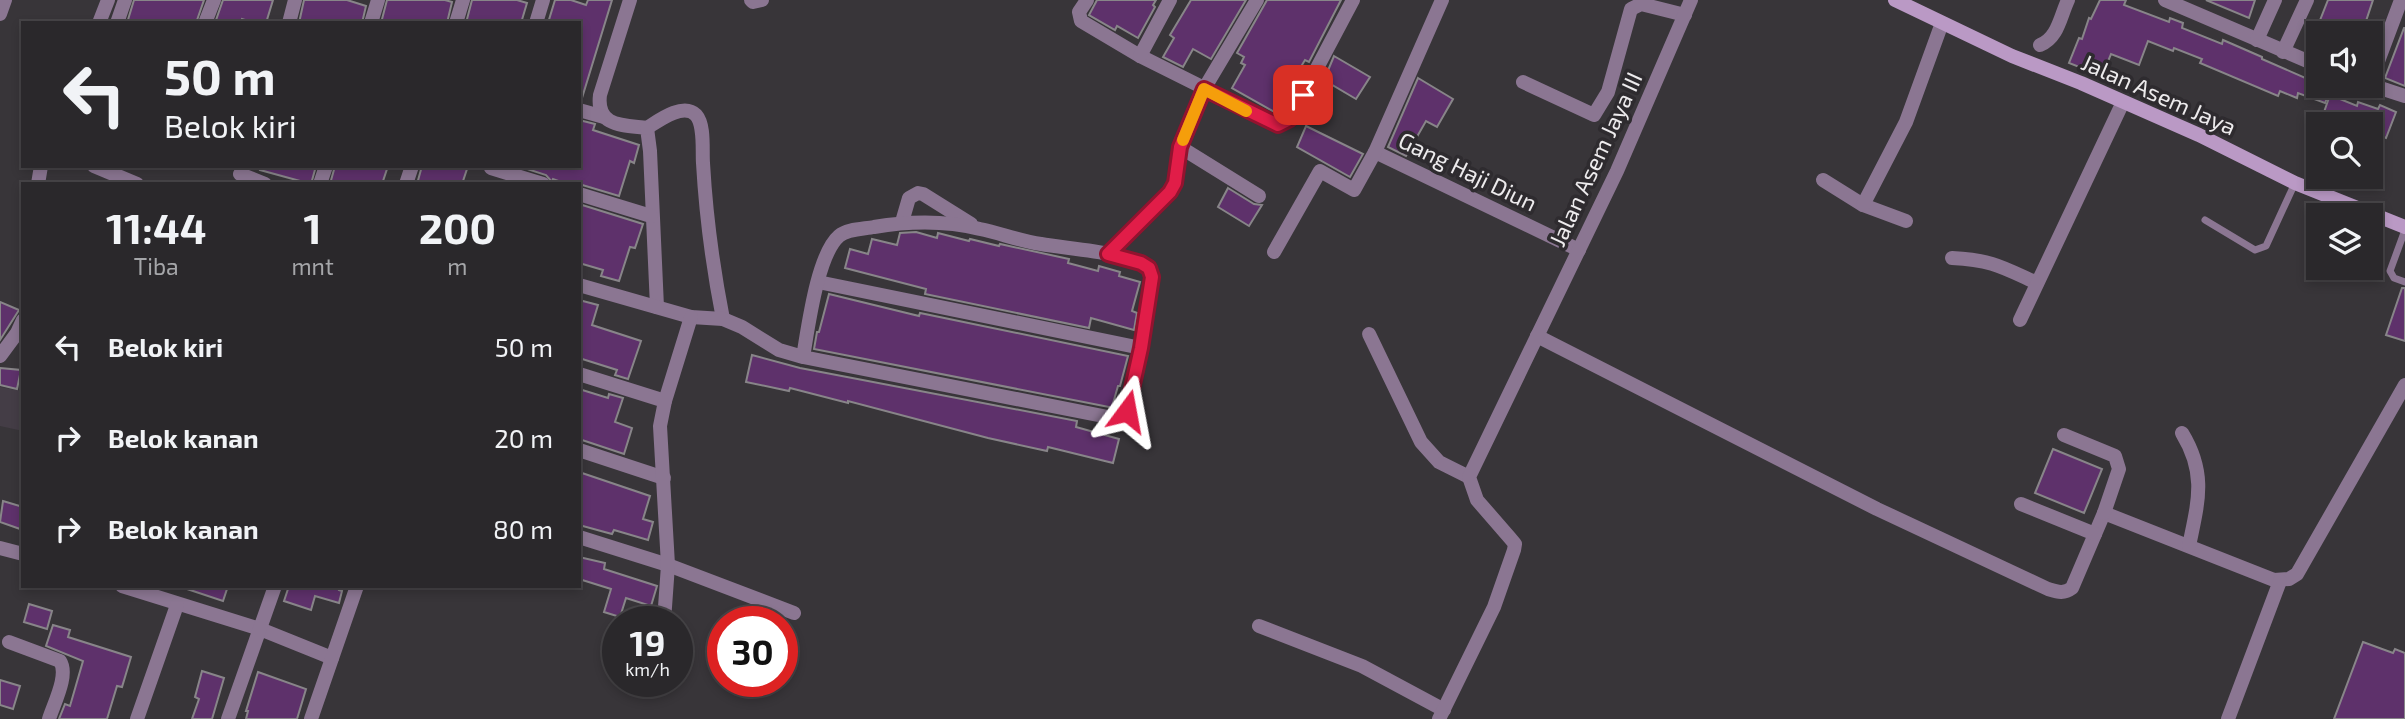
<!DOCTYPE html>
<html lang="id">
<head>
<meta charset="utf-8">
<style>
  body { margin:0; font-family:"Exo 2",sans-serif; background:#323033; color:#f1f3f6; height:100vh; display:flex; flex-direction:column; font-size:26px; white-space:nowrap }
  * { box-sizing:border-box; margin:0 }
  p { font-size:23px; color:#a5a6a9 }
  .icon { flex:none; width:38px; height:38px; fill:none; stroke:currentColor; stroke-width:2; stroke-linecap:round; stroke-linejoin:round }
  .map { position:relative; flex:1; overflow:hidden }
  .sheet { position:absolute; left:21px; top:182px; width:560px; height:406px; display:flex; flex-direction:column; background:#2a282b; border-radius:0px; box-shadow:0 4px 10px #0003,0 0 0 2px #464447 }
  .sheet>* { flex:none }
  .hud { position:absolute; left:21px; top:21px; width:560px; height:147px; border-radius:0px; box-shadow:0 4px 10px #0003,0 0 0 2px #464447; background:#2a282b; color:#f1f3f6; overflow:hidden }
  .fabs { position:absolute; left:2306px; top:21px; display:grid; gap:14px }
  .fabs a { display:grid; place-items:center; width:77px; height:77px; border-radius:0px; background:#2a282b; box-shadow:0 4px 10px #0003,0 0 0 2px #464447; font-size:35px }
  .speed { position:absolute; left:602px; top:606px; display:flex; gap:14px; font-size:35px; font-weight:700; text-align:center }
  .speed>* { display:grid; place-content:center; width:91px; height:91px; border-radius:50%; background:#2a282b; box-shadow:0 4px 10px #0003,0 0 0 2px #464447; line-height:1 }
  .speed small { font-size:18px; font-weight:400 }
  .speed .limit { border:10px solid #d22; background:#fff; color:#111 }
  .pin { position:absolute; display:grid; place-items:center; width:60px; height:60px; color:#fff; margin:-30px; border-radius:14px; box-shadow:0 4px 10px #0006 }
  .me { position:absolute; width:77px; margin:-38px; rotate:13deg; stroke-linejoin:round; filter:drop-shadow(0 0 5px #0008) }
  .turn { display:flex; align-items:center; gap:24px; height:147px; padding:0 28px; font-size:32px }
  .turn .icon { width:91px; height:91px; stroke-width:2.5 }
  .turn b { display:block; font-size:49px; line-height:60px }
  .eta { display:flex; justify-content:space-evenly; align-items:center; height:119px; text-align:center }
  .eta b { font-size:42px; font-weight:700; line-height:49px }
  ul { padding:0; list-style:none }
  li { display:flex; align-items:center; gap:21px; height:91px; padding:0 28px }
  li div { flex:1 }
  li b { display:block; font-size:26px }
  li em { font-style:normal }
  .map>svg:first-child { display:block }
</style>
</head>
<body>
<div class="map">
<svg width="2405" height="719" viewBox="0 0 2405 719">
  <rect width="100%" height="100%" fill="#383539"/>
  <path fill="#443d46" d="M 0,387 L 23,391 L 23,431 L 0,426 Z"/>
  <g fill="#5e316b" stroke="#888589" stroke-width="2">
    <path d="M 134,0 L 204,0 L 196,23 L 127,23 Z"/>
    <path d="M 223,0 L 273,0 L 266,23 L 255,23 L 242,19 L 241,23 L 215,23 Z"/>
    <path d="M 304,0 L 347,0 L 366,6 L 362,23 L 299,23 Z"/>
    <path d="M 387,0 L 445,0 L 452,2 L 447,23 L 381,23 Z"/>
    <path d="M 472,0 L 517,0 L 527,3 L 521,23 L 466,23 Z"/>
    <path d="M 555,0 L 571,0 L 586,5 L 588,0 L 612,0 L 582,98 L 579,98 L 579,23 L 548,23 Z"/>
    <path d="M 1097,0 L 1156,0 L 1153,5 L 1155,7 L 1138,38 L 1117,26 L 1115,30 L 1089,15 Z"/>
    <path d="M 1191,0 L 1246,0 L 1211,59 L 1193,49 L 1183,67 L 1163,57 L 1174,38 L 1170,35 Z"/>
    <path d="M 1267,0 L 1341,0 L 1309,62 L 1305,60 L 1288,88 L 1293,91 L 1278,114 L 1232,88 L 1245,65 L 1241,63 L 1244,57 L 1237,53 Z"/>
    <path d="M 2100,0 L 2126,0 L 2124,5 L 2169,22 L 2170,18 L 2183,23 L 2182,28 L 2222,44 L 2223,40 L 2262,57 L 2262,59 L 2319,84 L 2319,86 L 2331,88 L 2325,103 L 2298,93 L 2297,98 L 2280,91 L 2278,96 L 2200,63 L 2202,59 L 2174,48 L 2173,51 L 2148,41 L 2139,65 L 2111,54 L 2102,76 L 2069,63 L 2079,38 L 2082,39 L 2089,18 L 2091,19 Z"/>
    <path d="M 2206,0 L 2255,0 L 2249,18 Z"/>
    <path d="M 2328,0 L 2373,0 L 2362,33 L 2315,33 Z"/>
    <path d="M 2404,28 L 2405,28 L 2405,86 L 2385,78 Z"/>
    <path d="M 1334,56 L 1370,77 L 1356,99 L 1324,80 Z"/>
    <path d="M 1418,78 L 1453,99 L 1437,127 L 1426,121 L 1406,156 L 1388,147 Z"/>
    <path d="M 2330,95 L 2357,106 L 2358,102 L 2378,109 L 2380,105 L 2396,112 L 2386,138 L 2371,132 L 2371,124 L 2361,124 L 2324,112 Z"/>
    <path d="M 579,120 L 595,124 L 593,130 L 639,145 L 634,163 L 630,161 L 619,196 L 579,184 L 567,184 L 553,179 L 552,182 L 546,175 L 518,166 L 579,166 Z"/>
    <path d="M 1306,126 L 1363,154 L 1350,177 L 1297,147 Z"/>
    <path d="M 261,166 L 316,166 L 311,184 L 260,170 Z"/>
    <path d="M 335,166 L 388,166 L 382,184 L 330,184 Z"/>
    <path d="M 422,166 L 468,166 L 462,184 L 417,184 Z"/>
    <path d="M 1228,188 L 1254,204 L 1262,205 L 1249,226 L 1218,207 Z"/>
    <path d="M 579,204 L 643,224 L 635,248 L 630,247 L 619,281 L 601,276 L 603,270 L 579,263 Z"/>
    <path d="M 916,232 L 937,238 L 938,233 L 969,241 L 970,239 L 999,246 L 1000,244 L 1069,259 L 1068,263 L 1098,271 L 1099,266 L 1120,272 L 1119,276 L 1140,282 L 1132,311 L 1137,313 L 1134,330 L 1091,318 L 1089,328 L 925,294 L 926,289 L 845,268 L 850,249 L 868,254 L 872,239 L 897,245 L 900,233 Z"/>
    <path d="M 2402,288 L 2405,288 L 2405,341 L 2386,335 Z"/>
    <path d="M 829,294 L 919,316 L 920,313 L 1128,356 L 1120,386 L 1118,386 L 1112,407 L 1109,407 L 814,349 L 817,332 L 819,332 Z"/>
    <path d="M 579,300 L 598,305 L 592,325 L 641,341 L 628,379 L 615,375 L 617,370 L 579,358 Z"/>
    <path d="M 0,302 L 19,310 L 0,340 Z"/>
    <path d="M 752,355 L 800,368 L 1077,421 L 1076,427 L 1119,439 L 1113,463 L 1048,447 L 1047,451 L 988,438 L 848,401 L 848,403 L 790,388 L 789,391 L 746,382 Z"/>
    <path d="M 0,368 L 21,370 L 17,389 L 0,385 Z"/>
    <path d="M 579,389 L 608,398 L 609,394 L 623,398 L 615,422 L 632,428 L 624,454 L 579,439 Z"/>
    <path d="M 2053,449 L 2102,469 L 2084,513 L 2035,493 Z"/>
    <path d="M 579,472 L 650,496 L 643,519 L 653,522 L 648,540 L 614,530 L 612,534 L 579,525 Z"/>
    <path d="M 3,501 L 23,507 L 23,530 L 0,522 Z"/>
    <path d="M 579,557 L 605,563 L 604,569 L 657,586 L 651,606 L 626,598 L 620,617 L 604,612 L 611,589 L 579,579 Z"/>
    <path d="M 187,586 L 228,586 L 223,601 L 187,589 Z"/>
    <path d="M 289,586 L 340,586 L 339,590 L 342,591 L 339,603 L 315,596 L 311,610 L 284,601 Z"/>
    <path d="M 29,604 L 52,611 L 47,629 L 24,622 Z"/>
    <path d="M 53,625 L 70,630 L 68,637 L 131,657 L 122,687 L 117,686 L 107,719 L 59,719 L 65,704 L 70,706 L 83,661 L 46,646 Z"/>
    <path d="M 2363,642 L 2393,653 L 2395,649 L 2405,653 L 2405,719 L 2334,719 Z"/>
    <path d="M 202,671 L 224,678 L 212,719 L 192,719 L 199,699 L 195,697 Z"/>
    <path d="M 258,672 L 306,689 L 297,719 L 246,719 L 248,711 L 246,711 Z"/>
    <path d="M 0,680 L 20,686 L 13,709 L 0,705 Z"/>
  </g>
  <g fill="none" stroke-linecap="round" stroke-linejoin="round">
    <g stroke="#8b7692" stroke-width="7">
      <path d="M 2205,220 L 2255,250 L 2266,246 L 2295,183"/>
      <path d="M 2405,230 L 2390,271 L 2394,278 L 2405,282"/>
    </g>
    <g stroke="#8b7692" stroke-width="14">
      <path d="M 630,0 L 600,95 C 596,127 623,125 647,128 L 650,151 L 657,307"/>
      <path d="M 751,0 L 753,2 L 762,0"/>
      <path d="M 1087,0 L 1079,12 L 1081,21 L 1140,56 L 1278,125 L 1290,119 L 1353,0"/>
      <path d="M 2165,0 L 2319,66"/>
      <path d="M 0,14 L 5,0"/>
      <path d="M 99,23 L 108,0"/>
      <path d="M 117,23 L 125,0"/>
      <path d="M 205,23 L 214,0"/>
      <path d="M 289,23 L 295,0"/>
      <path d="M 371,23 L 378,0"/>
      <path d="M 456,23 L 463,0"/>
      <path d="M 536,23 L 543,0"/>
      <path d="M 2257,40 L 2275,0"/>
      <path d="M 2040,45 C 2058,38 2060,17 2068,0"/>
      <path d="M 2283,52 L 2307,0"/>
      <path d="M 1140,56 L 1170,0"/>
      <path d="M 2371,80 L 2401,0"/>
      <path d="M 1523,82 L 1594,115 L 1608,92 L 1631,9 L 1641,4 L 1685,15"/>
      <path d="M 2371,85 L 2405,96"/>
      <path d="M 579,110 L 604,117"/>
      <path d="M 647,128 C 658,121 683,102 696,115 C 705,125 702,150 703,163 C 706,216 713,268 723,319"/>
      <path d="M 1180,147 L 1259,196"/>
      <path d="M 1375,152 L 1579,250"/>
      <path d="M 94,166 L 137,184"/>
      <path d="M 491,168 L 543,184"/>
      <path d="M 240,174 L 265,184"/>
      <path d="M 1823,180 L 1863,205 L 1906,221"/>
      <path d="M 38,184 L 41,166"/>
      <path d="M 320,184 L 326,166"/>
      <path d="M 406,184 L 412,166"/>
      <path d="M 579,194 L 651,216"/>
      <path d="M 1863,205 L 1906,122 L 1942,23"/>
      <path d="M 902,222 L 909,198 L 918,193 L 923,194 L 971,224"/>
      <path d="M 1274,252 L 1320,171 L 1354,190 L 1375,152 L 1442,0"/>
      <path d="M 1108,254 L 1141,223 L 1170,192 L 1175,183 L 1180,147 L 1204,89 L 1257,0"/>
      <path d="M 1952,258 C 1992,260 2002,267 2037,283"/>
      <path d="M 818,282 L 1141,348"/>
      <path d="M 579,285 L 691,317 L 723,319 L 742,327 L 779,350 L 803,357 L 1108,417 L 1117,417 L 1127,411 L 1141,348 L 1152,277 L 1149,268 C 1129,252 1068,249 1041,244 C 1020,241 1000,233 980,229 C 944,220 910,221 874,227 C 864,229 847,229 839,236 C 817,255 808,329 803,357"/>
      <path d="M 2020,320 L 2123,102"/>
      <path d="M 1369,334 L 1421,442 L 1439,462 L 1469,477"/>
      <path d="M 1537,336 L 1877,509 L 2048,589 C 2058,592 2064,594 2072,588 L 2104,513 L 2274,580 L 2289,579 L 2297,574 L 2405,385"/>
      <path d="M 0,356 L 17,333 L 23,320"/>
      <path d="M 579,374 L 665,401"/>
      <path d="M 2182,433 C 2207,474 2198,502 2189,546"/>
      <path d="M 2064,435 L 2115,456 L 2119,469 L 2104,513"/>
      <path d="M 579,450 L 664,478"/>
      <path d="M 2021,504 L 2095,534"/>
      <path d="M 579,537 L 668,565 L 794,613"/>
      <path d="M 0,548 L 23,554"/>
      <path d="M 122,586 L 260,629 L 332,658"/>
      <path d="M 664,621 L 668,565 L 660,426 L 665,401 L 691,317"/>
      <path d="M 1259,626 L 1362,666 L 1444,710"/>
      <path d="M 9,642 L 60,661 C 69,675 54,703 49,719"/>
      <path d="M 137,719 L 177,605"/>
      <path d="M 228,719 L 275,586"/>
      <path d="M 311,719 L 357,586"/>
      <path d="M 1439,719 L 1494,607 L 1514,550 L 1515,544 L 1510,538 L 1477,500 L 1469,477 L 1617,171 L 1691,0"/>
      <path d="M 2228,719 L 2280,581"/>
    </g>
    <path stroke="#ba99c5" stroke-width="14" d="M 1895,0 L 2012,56 L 2081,83 L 2199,135 L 2295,183 L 2405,227"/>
  </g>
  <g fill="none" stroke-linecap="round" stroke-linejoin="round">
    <defs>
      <path id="route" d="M 1127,411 L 1141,348 L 1152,277 L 1149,268 L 1141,263 L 1108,254 L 1170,192 L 1175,183 L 1180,147 L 1204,89 L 1278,125 L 1290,119 L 1303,95"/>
    </defs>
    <use href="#route" stroke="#92132f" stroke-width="18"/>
    <use href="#route" stroke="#e11d48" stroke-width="12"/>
    <path stroke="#f59e0b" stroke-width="12" d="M 1183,140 L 1204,89 L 1246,111"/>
  </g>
  <g text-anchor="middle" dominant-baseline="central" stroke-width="7" stroke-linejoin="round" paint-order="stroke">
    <g font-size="23" fill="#edebed" stroke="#2e2b2f">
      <text transform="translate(2159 94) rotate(24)">Jalan Asem Jaya</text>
      <text transform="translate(1595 159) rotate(-65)">Jalan Asem Jaya III</text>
      <text transform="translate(1468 171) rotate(26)">Gang Haji Diun</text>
    </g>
  </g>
</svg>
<div class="fabs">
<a><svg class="icon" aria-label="sound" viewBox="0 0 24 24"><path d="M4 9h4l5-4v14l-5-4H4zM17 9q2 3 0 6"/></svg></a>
<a><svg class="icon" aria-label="search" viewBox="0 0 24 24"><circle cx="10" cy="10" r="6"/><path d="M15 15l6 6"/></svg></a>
<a><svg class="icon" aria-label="layers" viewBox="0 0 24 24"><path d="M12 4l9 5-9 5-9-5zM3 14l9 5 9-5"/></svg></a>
</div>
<div class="speed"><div>19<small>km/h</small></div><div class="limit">30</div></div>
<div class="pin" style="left:1303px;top:95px;background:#d93025"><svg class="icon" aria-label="arrive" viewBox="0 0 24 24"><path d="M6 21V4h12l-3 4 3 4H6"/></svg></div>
<svg class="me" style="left:1127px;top:411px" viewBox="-20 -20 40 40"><path d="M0-17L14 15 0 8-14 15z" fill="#e11d48" stroke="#fff" stroke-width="4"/></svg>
<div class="hud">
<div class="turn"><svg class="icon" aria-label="left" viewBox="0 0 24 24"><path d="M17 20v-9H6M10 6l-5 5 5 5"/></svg><div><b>50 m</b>Belok kiri</div></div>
</div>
<section class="sheet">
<div class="eta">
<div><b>11:44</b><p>Tiba</p></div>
<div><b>1</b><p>mnt</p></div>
<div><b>200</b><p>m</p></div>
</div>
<ul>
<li><svg class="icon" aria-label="left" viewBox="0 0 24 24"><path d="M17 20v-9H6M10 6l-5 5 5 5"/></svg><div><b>Belok kiri</b></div><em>50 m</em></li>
<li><svg class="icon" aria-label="right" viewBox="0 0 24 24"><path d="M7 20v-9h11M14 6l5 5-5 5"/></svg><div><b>Belok kanan</b></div><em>20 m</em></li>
<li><svg class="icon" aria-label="right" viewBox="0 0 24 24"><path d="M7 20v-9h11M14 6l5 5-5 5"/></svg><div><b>Belok kanan</b></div><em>80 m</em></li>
</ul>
</section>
</div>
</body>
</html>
